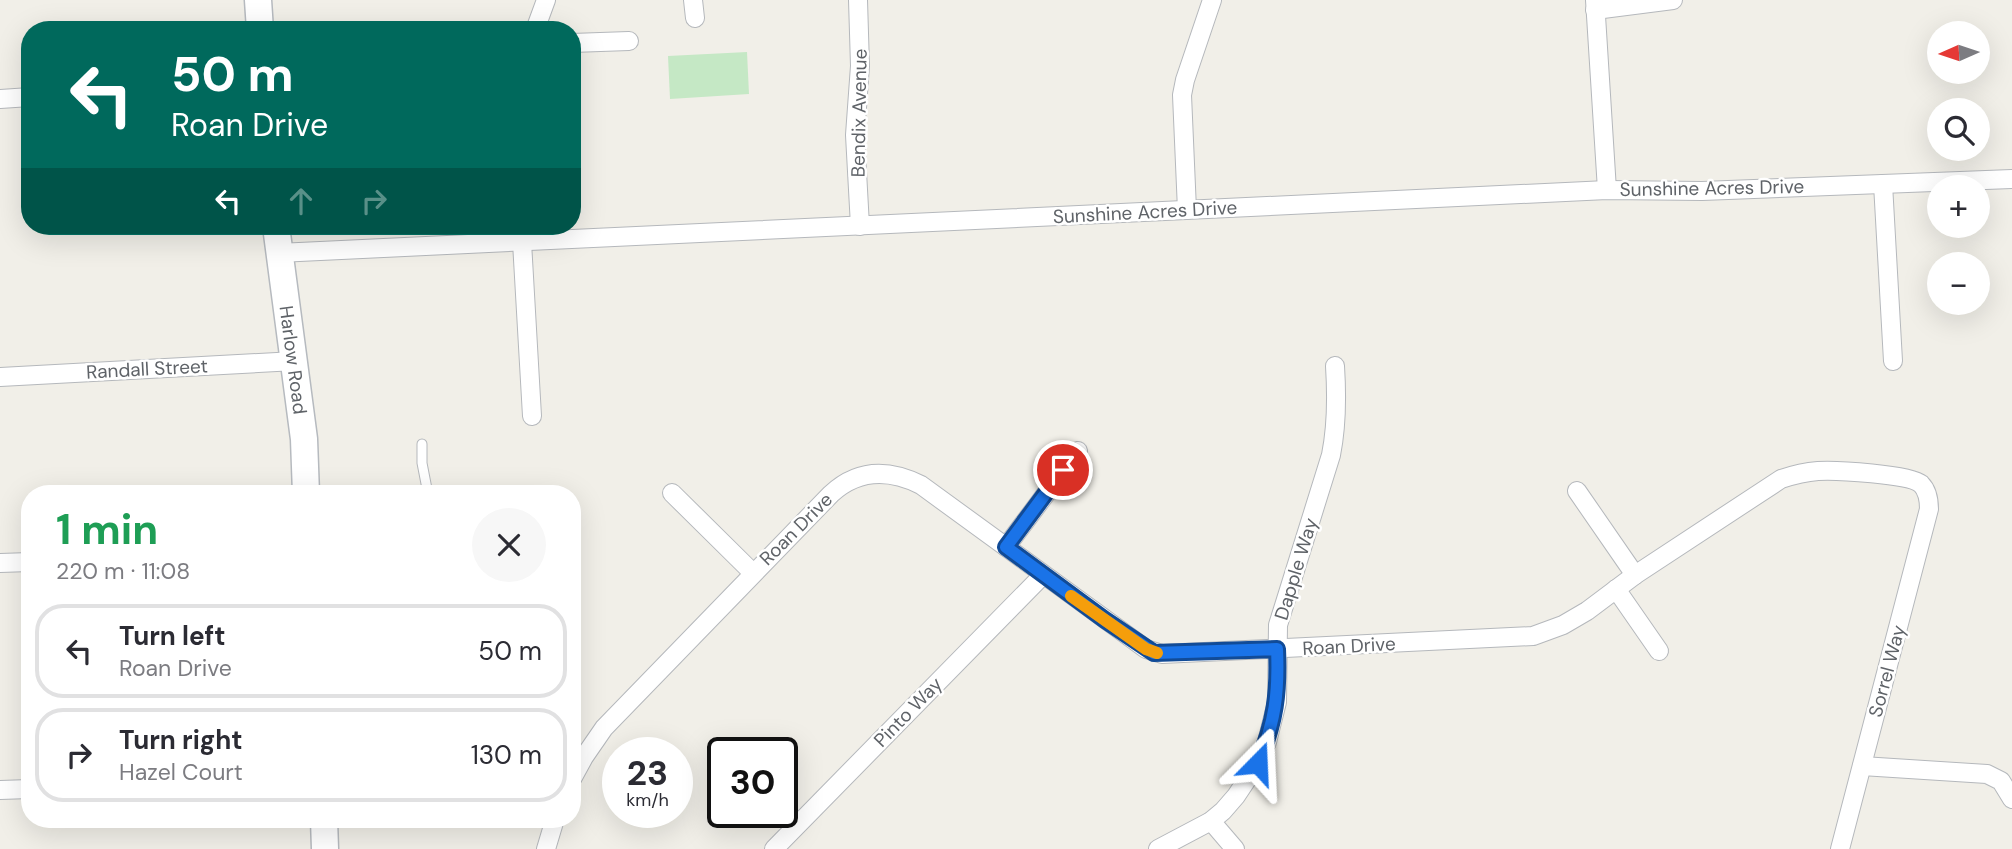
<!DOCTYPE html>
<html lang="en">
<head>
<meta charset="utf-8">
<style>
  body { margin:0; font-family:"DM Sans",sans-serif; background:#f7f7f7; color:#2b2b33; height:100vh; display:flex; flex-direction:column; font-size:26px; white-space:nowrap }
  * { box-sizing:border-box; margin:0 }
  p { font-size:23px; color:#7c7c81 }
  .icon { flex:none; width:38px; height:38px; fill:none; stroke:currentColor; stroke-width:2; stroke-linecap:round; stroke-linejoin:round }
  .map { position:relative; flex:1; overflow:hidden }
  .drawer { position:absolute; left:21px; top:485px; width:560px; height:343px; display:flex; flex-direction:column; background:#fff; border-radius:28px; box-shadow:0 7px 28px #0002 }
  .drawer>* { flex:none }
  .banner { position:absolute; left:21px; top:21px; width:560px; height:214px; border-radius:28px; box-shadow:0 7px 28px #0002; background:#00695c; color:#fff; overflow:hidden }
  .needle { width:46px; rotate:267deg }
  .controls { position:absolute; left:1927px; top:21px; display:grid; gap:14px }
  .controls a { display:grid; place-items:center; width:63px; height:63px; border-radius:50%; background:#fff; box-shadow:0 7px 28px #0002; font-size:35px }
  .speed { position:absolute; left:602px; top:737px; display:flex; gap:14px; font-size:35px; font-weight:700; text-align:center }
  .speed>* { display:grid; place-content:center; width:91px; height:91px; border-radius:50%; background:#fff; box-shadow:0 7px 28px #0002; line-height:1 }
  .speed small { font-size:18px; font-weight:400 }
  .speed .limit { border:4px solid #111; border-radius:10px; background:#fff; color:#111 }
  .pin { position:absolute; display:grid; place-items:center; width:60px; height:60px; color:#fff; margin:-30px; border:4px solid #fff; border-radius:50%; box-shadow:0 2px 7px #0007 }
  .me { position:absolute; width:77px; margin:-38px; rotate:21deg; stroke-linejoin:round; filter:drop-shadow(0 0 5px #0008) }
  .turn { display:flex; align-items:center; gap:24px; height:147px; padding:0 35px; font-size:32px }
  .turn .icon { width:91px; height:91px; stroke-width:2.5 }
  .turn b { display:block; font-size:49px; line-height:60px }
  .lanes { display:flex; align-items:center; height:66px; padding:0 35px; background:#0003; justify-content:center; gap:35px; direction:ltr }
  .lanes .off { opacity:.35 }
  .round { display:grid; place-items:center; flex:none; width:74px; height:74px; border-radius:37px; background:#f7f7f7 }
  .summary { display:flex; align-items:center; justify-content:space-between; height:119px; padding:0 35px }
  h1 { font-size:42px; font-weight:700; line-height:52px; color:#1e9e55 }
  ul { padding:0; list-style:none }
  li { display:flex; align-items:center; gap:21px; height:94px; margin:0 14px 10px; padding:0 21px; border:4px solid #e1e1e2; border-radius:28px }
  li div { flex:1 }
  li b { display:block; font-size:26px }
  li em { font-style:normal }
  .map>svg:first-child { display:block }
</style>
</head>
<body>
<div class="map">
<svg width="2012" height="849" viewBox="0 0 2012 849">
  <rect width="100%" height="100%" fill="#f1efe8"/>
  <path fill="#c5e8c5" d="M 747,52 L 749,94 L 670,99 L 668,56 Z"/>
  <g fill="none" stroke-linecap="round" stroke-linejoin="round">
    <defs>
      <path id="service" d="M 422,444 L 422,463 L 428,494"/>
      <g id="minor">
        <path d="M 693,0 L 695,18"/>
        <path d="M 858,0 L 860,66 L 855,135 L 860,226"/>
        <path d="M 1595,0 L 1607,190"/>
        <path d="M 1595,10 L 1673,0"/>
        <path d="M 535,30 L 546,0"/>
        <path d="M 572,43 L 629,41"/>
        <path d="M 0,99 L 30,97"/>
        <path d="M 1883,184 L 1893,361"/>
        <path d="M 1187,210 L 1182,95 L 1185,80 L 1212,0"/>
        <path d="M 522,242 L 532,416"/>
        <path d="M 278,253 L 1607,190 L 1702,191 L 2012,179"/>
        <path d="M 0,377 L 295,361"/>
        <path d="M 1577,491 L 1635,575"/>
        <path d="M 672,493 L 753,573"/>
        <path d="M 1006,547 L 1078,451"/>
        <path d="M 0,563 L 30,562"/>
        <path d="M 1616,589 L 1659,651"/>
        <path d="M 1862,766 L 1987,774 L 2001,781 L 2012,799"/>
        <path d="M 572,779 L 584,757 L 604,728 L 831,494 C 858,469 889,469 921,485 L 1146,649 L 1162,654 L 1533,636 L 1563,625 L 1587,611 L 1635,575 L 1781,479 C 1793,475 1805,472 1818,471 C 1836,470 1909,474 1921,484 C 1928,491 1929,500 1929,509 L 1840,849"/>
        <path d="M 0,790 L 30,789"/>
        <path d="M 1211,821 L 1235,849"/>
        <path d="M 546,849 L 555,819"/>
        <path d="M 774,849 L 1043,575"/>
        <path d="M 1158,849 L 1211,821 L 1223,811 L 1236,796 L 1258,763 L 1267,742 L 1277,702 L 1278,625 L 1331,455 C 1337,425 1337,397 1335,366"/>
      </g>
      <g id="secondary">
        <path d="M 258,0 L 260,30"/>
        <path id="s1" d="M 276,226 L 304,439 L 306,494"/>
        <path d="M 324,819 L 325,849"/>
      </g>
    </defs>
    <use href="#service" stroke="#b5b8bc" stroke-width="11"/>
    <use href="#minor" stroke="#b5b8bc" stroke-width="20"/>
    <use href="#secondary" stroke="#b6babf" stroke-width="29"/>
    <use href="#service" stroke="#fff" stroke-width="9"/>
    <use href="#minor" stroke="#fff" stroke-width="18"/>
    <use href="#secondary" stroke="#fff" stroke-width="26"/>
  </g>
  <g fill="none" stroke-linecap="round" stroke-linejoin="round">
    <defs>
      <path id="route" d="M 1063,470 L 1006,547 L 1105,620 L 1154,653 L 1277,649 C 1279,693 1275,722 1258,763"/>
    </defs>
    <use href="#route" stroke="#114b97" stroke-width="18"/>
    <use href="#route" stroke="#1a73e8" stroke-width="12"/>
    <path stroke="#f59e0b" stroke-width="12" d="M 1071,596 L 1146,649 L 1157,653"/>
  </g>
  <g text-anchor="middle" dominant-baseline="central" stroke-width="5" stroke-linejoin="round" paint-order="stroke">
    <g font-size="19" fill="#5f6368" stroke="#fff">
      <text transform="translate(859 113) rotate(-89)">Bendix Avenue</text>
      <text transform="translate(1712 188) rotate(-1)">Sunshine Acres Drive</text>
      <text transform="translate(1145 212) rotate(-3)">Sunshine Acres Drive</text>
      <text stroke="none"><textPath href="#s1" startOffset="135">Harlow Road</textPath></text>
      <text transform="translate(147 369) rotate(-3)">Randall Street</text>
      <text transform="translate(796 529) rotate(-45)">Roan Drive</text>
      <text transform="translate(1296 569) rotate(-73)">Dapple Way</text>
      <text transform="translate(1349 646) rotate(-3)">Roan Drive</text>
      <text transform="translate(1887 671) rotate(-75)">Sorrel Way</text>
      <text transform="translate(908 712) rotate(-46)">Pinto Way</text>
    </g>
  </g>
</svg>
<div class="controls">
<a><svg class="needle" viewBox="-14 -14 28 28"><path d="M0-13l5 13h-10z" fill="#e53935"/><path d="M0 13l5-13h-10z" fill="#7c7c81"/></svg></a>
<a><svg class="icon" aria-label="search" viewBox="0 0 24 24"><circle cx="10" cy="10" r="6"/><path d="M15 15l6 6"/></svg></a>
<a>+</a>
<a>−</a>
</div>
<div class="speed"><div>23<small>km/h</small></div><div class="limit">30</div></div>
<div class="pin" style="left:1063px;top:470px;background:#d93025"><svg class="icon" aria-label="arrive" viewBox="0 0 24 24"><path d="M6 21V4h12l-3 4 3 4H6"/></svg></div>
<svg class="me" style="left:1258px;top:763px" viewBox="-20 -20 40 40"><path d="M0-17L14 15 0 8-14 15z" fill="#1a73e8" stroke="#fff" stroke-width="4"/></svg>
<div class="banner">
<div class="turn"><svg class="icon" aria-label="left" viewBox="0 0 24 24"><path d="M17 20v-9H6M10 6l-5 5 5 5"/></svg><div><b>50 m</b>Roan Drive</div></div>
<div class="lanes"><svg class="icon" aria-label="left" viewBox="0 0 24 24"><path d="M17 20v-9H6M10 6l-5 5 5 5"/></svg><svg class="icon off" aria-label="ahead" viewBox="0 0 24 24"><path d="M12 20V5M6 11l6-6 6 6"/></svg><svg class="icon off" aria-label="right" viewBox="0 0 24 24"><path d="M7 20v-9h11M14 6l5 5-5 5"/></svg></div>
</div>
<section class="drawer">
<div class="summary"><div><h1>1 min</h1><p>220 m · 11:08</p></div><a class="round"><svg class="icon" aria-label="close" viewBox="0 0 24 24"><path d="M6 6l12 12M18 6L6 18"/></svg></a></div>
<ul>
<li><svg class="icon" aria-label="left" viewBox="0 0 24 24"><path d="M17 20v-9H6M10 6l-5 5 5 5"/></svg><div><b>Turn left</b><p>Roan Drive</p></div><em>50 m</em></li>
<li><svg class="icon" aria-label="right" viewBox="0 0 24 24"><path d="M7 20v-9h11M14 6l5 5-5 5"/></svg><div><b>Turn right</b><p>Hazel Court</p></div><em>130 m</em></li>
</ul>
</section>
</div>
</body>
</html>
